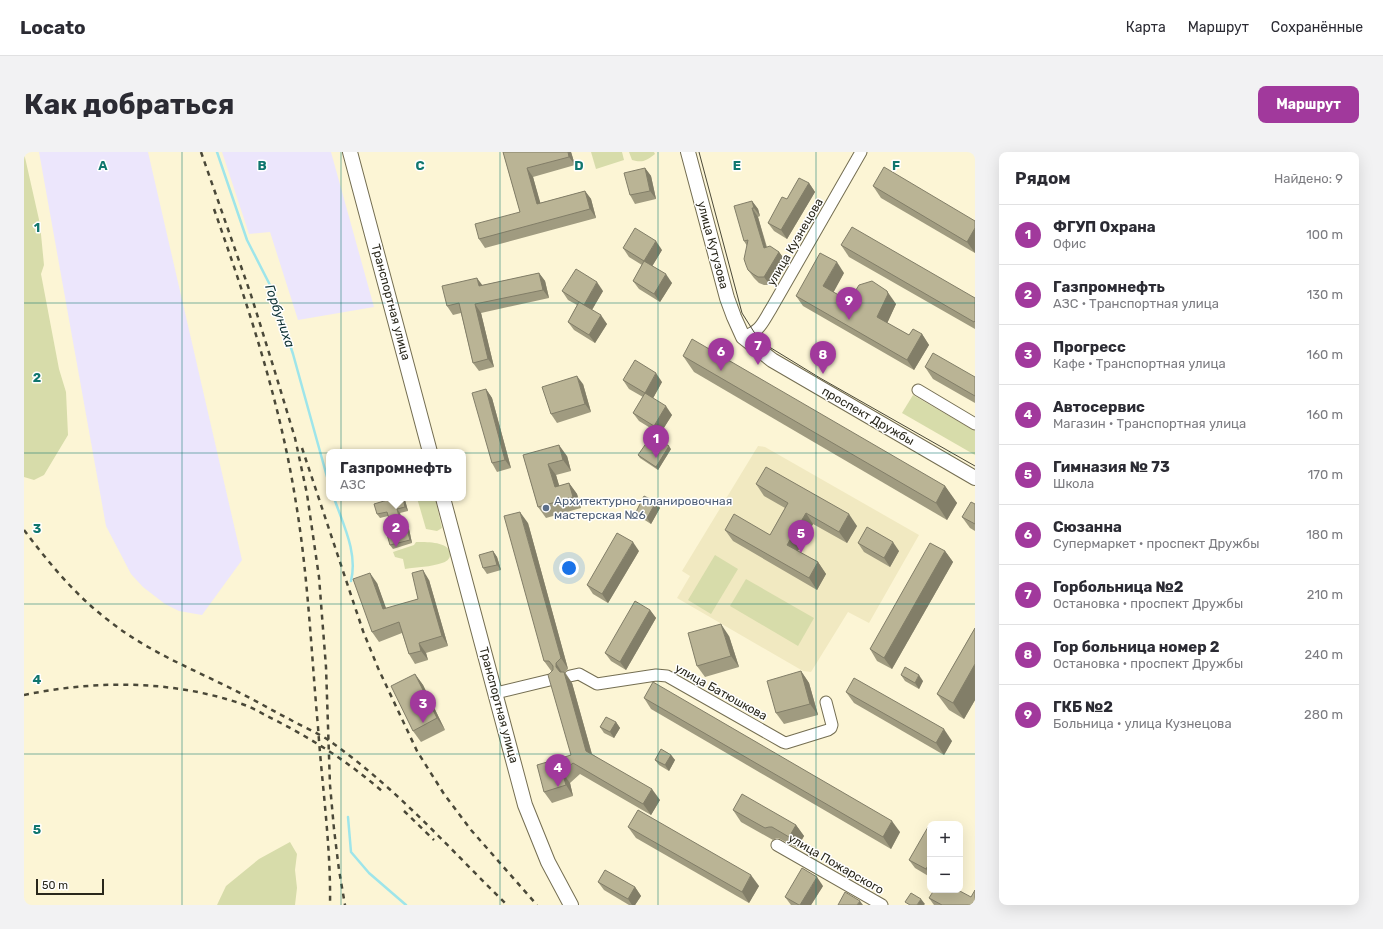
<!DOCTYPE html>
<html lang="ru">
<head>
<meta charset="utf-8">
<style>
  :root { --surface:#fff; --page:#f2f2f3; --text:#2b2b33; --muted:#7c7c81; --line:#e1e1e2; --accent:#a1399c }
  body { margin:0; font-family:Rubik,sans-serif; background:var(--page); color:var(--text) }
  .controls { position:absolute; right:12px; bottom:12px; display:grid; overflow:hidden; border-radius:8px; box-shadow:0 4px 16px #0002 }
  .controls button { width:36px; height:36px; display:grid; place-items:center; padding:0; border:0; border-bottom:1px solid var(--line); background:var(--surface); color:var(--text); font:20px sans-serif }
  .scale { position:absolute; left:12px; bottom:10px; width:68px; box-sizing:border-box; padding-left:4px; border:2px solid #29271b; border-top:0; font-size:11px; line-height:14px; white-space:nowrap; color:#29271b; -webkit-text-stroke:3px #fff; paint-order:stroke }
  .you { position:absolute; left:545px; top:416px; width:14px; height:14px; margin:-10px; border:3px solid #fff; border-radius:50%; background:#1a73e8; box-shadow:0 0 0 6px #1a73e833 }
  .badge { display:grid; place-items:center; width:26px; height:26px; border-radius:50%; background:var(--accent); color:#fff; font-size:13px; font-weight:700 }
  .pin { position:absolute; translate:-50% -33px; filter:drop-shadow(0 1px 2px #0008) }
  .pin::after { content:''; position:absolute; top:21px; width:14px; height:12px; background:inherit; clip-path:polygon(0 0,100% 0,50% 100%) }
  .popup { position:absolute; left:302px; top:297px; width:140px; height:52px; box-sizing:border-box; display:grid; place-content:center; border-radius:8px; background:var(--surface); filter:drop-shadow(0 1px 3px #0005); font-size:13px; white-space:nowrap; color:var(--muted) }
  .popup b { font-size:15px; color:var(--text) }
  .popup::after { content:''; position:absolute; left:50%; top:100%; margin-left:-8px; border:8px solid transparent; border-top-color:var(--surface) }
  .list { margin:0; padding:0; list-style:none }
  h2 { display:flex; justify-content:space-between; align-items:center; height:52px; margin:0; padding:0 16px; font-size:17px }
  h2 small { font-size:13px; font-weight:400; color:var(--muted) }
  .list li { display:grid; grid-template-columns:26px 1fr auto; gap:12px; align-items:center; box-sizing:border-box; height:60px; padding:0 16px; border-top:1px solid var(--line) }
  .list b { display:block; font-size:15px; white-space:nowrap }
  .list p { margin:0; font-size:13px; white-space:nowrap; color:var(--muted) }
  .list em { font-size:13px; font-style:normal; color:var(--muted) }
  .map { position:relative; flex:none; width:951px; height:753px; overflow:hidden; border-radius:8px }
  header { display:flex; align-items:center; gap:24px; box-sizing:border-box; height:56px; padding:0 20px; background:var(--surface); border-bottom:1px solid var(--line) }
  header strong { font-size:19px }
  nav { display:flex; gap:22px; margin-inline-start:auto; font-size:14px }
  .intro { display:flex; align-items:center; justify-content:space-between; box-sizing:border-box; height:96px; padding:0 24px }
  h1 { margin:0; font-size:28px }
  .button { padding:10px 18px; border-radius:8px; background:var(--accent); color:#fff; font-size:14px; font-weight:700 }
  main { display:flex; gap:24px; padding:0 24px }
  aside { flex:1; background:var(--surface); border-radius:8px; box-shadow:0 4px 16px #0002 }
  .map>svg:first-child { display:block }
</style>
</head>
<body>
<header>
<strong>Locato</strong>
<nav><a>Карта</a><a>Маршрут</a><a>Сохранённые</a></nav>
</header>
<div class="intro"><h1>Как добраться</h1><a class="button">Маршрут</a></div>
<main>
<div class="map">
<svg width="951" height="753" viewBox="0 0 951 753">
  <rect width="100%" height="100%" fill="#fcf5d5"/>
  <polygon fill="#f1e9c1" points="734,294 741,295 895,383 845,471 824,460 787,520 779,519 653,446 666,424 658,419"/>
  <g fill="#ece6fc">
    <polygon points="15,0 124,0 218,408 178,463 155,459 141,452 119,435 107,422 82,374"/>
    <polygon points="198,0 307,0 350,155 274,168 246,80 225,82"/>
  </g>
  <g fill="#d7dcaa">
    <polygon points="567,0 598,0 600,8 572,17"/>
    <path d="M605,0H630L631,2C622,9 618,11 608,8Z"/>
    <polygon points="0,1 16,72 20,113 17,122 35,217 42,240 44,283 20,323 10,328 0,325"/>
    <polygon points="889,243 951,279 951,303 878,261"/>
    <polygon points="393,346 411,346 418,376 413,379 402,377"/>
    <path d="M392,390C401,390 427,389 426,403C426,407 422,410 418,411C407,415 393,415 381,417L379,407L371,405L369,400L390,393Z"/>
    <polygon points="691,403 714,417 687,462 664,448"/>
    <polygon points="722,427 790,466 774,494 706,454"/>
    <polygon points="266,690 273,702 271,718 273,736 271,753 193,753 202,734 235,707"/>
  </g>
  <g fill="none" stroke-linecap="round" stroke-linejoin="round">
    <g stroke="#9ee5ea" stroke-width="2.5">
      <polyline points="193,0 223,88 247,135 269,202 305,332"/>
      <path d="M310,346C319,372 334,401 327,429"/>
      <polyline points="324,665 327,700 345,721 382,753"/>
    </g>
    <g stroke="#746e52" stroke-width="13">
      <g id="minor">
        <path d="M719,185C737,178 737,173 747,157L837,0"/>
        <polyline points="894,238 951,272"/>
        <polyline points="546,524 555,522 573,532 632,523 643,524 759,590 762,591 804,578 807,576 808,573 802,550"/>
        <polyline points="472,541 530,527"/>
        <polyline points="753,693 858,753"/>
      </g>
    </g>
    <g stroke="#746e52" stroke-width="16">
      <g id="major">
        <polyline points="326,0 406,300"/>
        <polyline points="664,0 703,146 710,165 719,185 748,208 951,326"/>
        <polyline points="419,346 501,653 524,710 547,753"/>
      </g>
    </g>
    <use href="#minor" stroke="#fff" stroke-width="11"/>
    <use href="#major" stroke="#fff" stroke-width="14"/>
    <polyline stroke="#4a4838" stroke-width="1" points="675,0 718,161 730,180 747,196 796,226 951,314"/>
    <g stroke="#4a4838" stroke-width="2.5" stroke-dasharray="5 5" stroke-linecap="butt">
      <polyline points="177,0 227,143 251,220 271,286 283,342 295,425 298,464 302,515 306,633 310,677 315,718 321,753"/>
      <path d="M190,57C223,151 255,246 271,345C284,421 287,498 294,575C298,634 307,694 306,753"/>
      <polyline points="278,296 339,479 354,516 393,599 420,642 447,678 513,753"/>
      <path d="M0,378C25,411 51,443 84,468C125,501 174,519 220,543C236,551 251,560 267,568C281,576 297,582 310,592C374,638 427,698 483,753"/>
      <path d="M0,543C72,528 148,528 218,552C230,556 240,563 251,568C290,588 326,611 359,640"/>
      <polyline points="380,659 410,688"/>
    </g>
  </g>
  <g fill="#a09b80">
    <polygon points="479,0 547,0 551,13 509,25 516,51 561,39 567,47 572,66 461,96 455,87 496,60"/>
    <polygon points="621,16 627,24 632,47 611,52 606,43"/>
    <polygon points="785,31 791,40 763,87 750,79 744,71 763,47"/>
    <polygon points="849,34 951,69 951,101 857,46"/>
    <polygon points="728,49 734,57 736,64 734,65 743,95 755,100 761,108 746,133 740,133 735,131 730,126 724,118 723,94 720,89"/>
    <polygon points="817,93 951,146 951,177 825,105"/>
    <polygon points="599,96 638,98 628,114 648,131 636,150 615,137 609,129 618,113 605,105"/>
    <polygon points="515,121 521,129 525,146 457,161 470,215 455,219 449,211 437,161 429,163 423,154 459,133"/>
    <polygon points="820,121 809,140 825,149 870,150 872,152 863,171 885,183 898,182 905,193 890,218 779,154 772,144"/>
    <polygon points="538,139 579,139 568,158 583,172 571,191 550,178 544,170 553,153 544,148"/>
    <polygon points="659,204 921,334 933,351 923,368 670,220"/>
    <polygon points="901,215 951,225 951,251 909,227"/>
    <polygon points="599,228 638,230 629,246 648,263 636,282 615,269 609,261 619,245 605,237"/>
    <polygon points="559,232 567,260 533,271 527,262"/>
    <polygon points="462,237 468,246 487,316 473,320 468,311"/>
    <polygon points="647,297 634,318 616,306 614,303"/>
    <polygon points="499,303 543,304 547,319 532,323 535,334 545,331 553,342 557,356 522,366 514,355"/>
    <polygon points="732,332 833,374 823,391 789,372 774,399 794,410 802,422 793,438 709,389 701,378 746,383 761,356 740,344"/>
    <polygon points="381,348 384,359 376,361 379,374 382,374 385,377 388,391 369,397 366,393 368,377 364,364 356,366 353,362"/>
    <polygon points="632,350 636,356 627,372 616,365 612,360"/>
    <polygon points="951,352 951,379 946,376 938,365"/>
    <polygon points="504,371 544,517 541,520 548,531 568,602 636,648 627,663 556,622 546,631 549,644 528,651 520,640 547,603 528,520 520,509"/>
    <polygon points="834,391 875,399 866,415 840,400"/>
    <polygon points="469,399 473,405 477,418 463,422 459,416"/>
    <polygon points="615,399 584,451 569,442 563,433"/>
    <polygon points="921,399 929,410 868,517 853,509 846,497"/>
    <polygon points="405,428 424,494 402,501 404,508 391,512 385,502 378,481 355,490 348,480 353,431 362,457 394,447"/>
    <polygon points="626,458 632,466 602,518 587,509 581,501"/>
    <polygon points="951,476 951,548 940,567 925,558 913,542"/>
    <polygon points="705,484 715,515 681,525 673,514"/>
    <polygon points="777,519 785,531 794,563 760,572 752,561"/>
    <polygon points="391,522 399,533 421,578 397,590 389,579"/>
    <polygon points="877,523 899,529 895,537 881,529"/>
    <polygon points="822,540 928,589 920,603 830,551"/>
    <polygon points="620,546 876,680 867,697 627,557"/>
    <polygon points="592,570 596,576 590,586 580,581 576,575"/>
    <polygon points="647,603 651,608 645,619 635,613 631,608"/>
    <polygon points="709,658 772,673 780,684 773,696 756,687 753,686 749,688 717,670"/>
    <polygon points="604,675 735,734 725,751 612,686"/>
    <polygon points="906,677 906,725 891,716 885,708"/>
    <polygon points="574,730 611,735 617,744 611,753 605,753 580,738"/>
    <polygon points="799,734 787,753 767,753 761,745"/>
    <polygon points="947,745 951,753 910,753 905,746"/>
  </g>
  <g fill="#827e68">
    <polygon points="544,0 547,0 551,13 545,5"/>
    <polygon points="503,16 509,25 519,60 513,52"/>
    <polygon points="621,16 627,24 632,47 626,39"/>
    <polygon points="785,31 791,40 763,87 757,78"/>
    <polygon points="561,39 567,47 572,66 566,57"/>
    <polygon points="728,49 734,57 736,64 730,56"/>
    <polygon points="728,56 734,65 745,105 740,96"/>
    <polygon points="951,76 951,101 943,90"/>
    <polygon points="632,89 638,98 626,118 620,109"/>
    <polygon points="755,100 761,108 746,133 740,125"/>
    <polygon points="813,110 820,121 807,145 799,134"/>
    <polygon points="515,121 521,129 525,146 519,138"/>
    <polygon points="642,122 648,131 636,150 630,142"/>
    <polygon points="453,126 459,134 455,134"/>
    <polygon points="573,130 579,139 566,161 560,153"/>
    <polygon points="863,139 872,152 861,176 853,165"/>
    <polygon points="451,152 457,161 470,215 464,207"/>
    <polygon points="577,163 583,172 571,191 565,183"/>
    <polygon points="898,182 905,193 890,218 883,208"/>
    <polygon points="632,221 638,230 627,250 621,241"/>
    <polygon points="553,224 559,232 567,260 561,252"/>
    <polygon points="462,237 468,246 487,316 481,308"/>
    <polygon points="642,254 648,263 636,282 630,274"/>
    <polygon points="535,293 543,304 547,319 539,308"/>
    <polygon points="645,294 647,297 634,318 632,315"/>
    <polygon points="524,312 532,323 539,346 531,335"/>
    <polygon points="545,331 553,342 557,356 549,345"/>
    <polygon points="921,334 933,351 923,368 912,351"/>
    <polygon points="379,346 380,346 381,348 384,359 381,355"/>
    <polygon points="632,350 636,356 627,372 623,366"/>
    <polygon points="373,357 376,361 381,379 378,375"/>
    <polygon points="496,360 504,371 544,517 537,506"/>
    <polygon points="782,361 789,372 771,404 763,393"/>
    <polygon points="825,362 833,374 823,391 815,380"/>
    <polygon points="382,374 385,377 388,391 386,388"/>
    <polygon points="609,390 615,399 584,451 578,442"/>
    <polygon points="869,390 875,399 866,415 860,406"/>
    <polygon points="469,399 473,405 477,418 473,413"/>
    <polygon points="921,399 929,410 868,517 860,506"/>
    <polygon points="794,410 802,422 793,438 785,426"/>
    <polygon points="399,418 405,428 424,494 418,484"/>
    <polygon points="346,421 353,431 366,467 359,457"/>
    <polygon points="626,458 632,466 602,518 596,510"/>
    <polygon points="697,472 705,484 715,515 707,504"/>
    <polygon points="395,491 402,501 404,508 397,499"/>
    <polygon points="532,511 539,522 539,526 532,515"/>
    <polygon points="951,512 951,548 940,567 929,551"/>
    <polygon points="777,519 785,531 794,563 786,552"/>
    <polygon points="540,520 548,531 570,610 562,599"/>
    <polygon points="391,522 399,533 421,578 413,566"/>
    <polygon points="895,523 899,529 895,537 891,531"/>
    <polygon points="592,570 596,576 590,586 586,580"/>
    <polygon points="920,577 928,589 920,603 912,591"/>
    <polygon points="647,603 651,608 645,619 641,613"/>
    <polygon points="538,620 546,631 549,644 542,633"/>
    <polygon points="628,637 636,648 627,663 619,652"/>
    <polygon points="868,669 876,680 867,697 859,685"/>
    <polygon points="772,673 780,684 773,696 765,685"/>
    <polygon points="906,710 906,723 902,717"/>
    <polygon points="727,723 735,734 725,751 718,740"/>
    <polygon points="793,725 799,734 787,753 776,753"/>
    <polygon points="611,735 617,744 611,753 608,753 604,747"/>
    <polygon points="897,747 901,752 900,753 893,753"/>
    <polygon points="836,749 839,753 833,753"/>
  </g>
  <g fill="#bab495" stroke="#827e68">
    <polygon points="479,0 544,0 545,5 503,16 513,52 561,39 566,57 455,87 451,72 496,60"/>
    <polygon points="860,15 951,69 951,76 943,90 849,34"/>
    <polygon points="621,16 626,39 606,43 600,21"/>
    <polygon points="775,26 785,31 757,78 744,71 758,45 763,47"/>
    <polygon points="728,49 730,56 728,56 740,96 746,94 755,100 740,125 734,125 729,122 724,118 722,113 720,107 724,88 720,89 710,54"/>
    <polygon points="828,75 951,146 951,169 950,170 817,93"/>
    <polygon points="611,76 632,89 620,109 599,96"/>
    <polygon points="796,101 813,110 799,134 825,149 835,133 848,129 863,139 864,142 853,165 885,183 889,177 898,182 883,208 772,144"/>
    <polygon points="620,109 642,122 630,142 609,129"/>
    <polygon points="552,117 573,130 560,153 538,139"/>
    <polygon points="515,121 519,138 451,152 464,207 449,211 435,151 423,154 418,134 453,126 455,134"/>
    <polygon points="555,150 577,163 565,183 544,170"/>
    <polygon points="668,187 921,334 912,351 659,204"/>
    <polygon points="909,201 951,225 951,244 901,215"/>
    <polygon points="611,208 632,221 621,241 599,228"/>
    <polygon points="553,224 561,252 527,262 518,235"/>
    <polygon points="462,237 481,308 468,311 448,241"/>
    <polygon points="621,241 642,254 630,274 609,261"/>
    <polygon points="628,283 645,294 632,315 614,303"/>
    <polygon points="535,293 539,308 524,312 531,335 545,331 549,345 514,355 499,303"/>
    <polygon points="742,315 825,362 815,380 782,361 763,393 794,410 785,426 701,378 710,362 746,383 764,351 732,332"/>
    <polygon points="620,344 632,350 623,366 612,360"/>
    <polygon points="370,346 379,346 381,355 373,357 378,375 382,374 386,388 366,393 362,379 368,377 363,360 353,362 350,352"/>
    <polygon points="947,350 951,352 951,372 938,365"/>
    <polygon points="496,360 537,506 532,511 532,515 536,520 540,520 562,599 628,637 619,652 549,611 538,620 542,633 520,640 513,613 547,603 524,523 529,518 529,514 525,509 520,509 480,364"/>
    <polygon points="843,375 869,390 860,406 834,391"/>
    <polygon points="593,381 609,390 578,442 563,433"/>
    <polygon points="906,391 921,399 860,506 846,497"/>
    <polygon points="469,399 473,413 459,416 455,403"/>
    <polygon points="399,418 418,484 395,491 397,499 385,502 375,470 348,480 329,427 346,421 359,457 394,447 388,421"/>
    <polygon points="611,449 626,458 596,510 581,501"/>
    <polygon points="697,472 707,504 673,514 664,481"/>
    <polygon points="951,476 951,512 929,551 913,542"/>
    <polygon points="881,515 895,523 891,531 877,523"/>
    <polygon points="777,519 786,552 752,561 743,529"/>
    <polygon points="391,522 413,566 389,579 367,534"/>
    <polygon points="830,526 920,577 912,591 822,540"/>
    <polygon points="629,530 868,669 859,685 620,546"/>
    <polygon points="582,565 592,570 586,580 576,575"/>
    <polygon points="637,597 647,603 641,613 631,608"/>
    <polygon points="718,642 772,673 765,685 748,675 745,675 741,676 709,658"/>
    <polygon points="614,658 727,723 718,740 604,675"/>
    <polygon points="904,675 906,677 906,710 902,717 885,708"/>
    <polygon points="778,716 793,725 776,753 775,753 761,745"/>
    <polygon points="581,718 611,735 604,747 574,730"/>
    <polygon points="910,738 934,738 947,745 951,738 951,753 918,753 905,746"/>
    <polygon points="821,740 836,749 833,753 814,753"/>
    <polygon points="887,741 897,747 893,753 886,753 881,750"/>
  </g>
  <path fill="none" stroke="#0f766e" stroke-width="1" stroke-opacity="0.55" d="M158,0V753M317,0V753M476,0V753M634,0V753M792,0V753M0,151H951M0,301H951M0,452H951M0,602H951"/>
  <circle fill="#5c6f8a" stroke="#fff" stroke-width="1.5" cx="522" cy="356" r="4"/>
  <g text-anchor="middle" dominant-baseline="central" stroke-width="3" stroke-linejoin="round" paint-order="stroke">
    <g font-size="12" fill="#29271b" stroke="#fff">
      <text transform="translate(771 90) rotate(-60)">улица Кузнецова</text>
      <text transform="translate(689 93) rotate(75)">улица Кутузова</text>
      <text transform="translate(367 150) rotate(75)">Транспортная улица</text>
      <text transform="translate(844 264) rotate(30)">проспект Дружбы</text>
      <text transform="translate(697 540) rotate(29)">улица Батюшкова</text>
      <text transform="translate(475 553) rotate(75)">Транспортная улица</text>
      <text transform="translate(812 712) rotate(30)">улица Пожарского</text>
    </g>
    <g font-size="12" fill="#4e5e75" stroke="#fff" text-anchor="start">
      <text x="530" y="349">Архитектурно-планировочная<tspan x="530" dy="14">мастерская №6</tspan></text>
    </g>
    <g font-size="13" font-style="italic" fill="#0d3133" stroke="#fff">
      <text transform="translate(256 164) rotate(71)">Горбуниха</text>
    </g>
  </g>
  <g font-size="13" text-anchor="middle" font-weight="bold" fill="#0f766e" stroke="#fff" stroke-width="3" stroke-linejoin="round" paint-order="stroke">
    <text x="79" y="18">A</text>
    <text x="238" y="18">B</text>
    <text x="396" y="18">C</text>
    <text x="555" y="18">D</text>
    <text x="713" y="18">E</text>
    <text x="872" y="18">F</text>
    <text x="13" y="80">1</text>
    <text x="13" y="230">2</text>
    <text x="13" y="381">3</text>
    <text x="13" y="532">4</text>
    <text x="13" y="682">5</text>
  </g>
</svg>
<div class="controls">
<button>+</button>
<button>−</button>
</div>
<div class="scale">50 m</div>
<div class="you"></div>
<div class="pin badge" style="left:632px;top:306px">1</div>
<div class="pin badge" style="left:372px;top:395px">2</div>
<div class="popup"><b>Газпромнефть</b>АЗС</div>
<div class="pin badge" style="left:399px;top:571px">3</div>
<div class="pin badge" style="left:534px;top:635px">4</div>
<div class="pin badge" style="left:777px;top:401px">5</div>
<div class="pin badge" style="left:697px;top:219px">6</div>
<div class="pin badge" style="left:734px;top:213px">7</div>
<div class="pin badge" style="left:799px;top:222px">8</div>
<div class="pin badge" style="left:825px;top:168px">9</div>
</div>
<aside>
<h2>Рядом<small>Найдено: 9</small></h2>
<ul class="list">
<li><span class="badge">1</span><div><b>ФГУП Охрана</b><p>Офис</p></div><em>100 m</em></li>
<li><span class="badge">2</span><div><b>Газпромнефть</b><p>АЗС · Транспортная улица</p></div><em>130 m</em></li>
<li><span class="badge">3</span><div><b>Прогресс</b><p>Кафе · Транспортная улица</p></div><em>160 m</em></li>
<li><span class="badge">4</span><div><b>Автосервис</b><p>Магазин · Транспортная улица</p></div><em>160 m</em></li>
<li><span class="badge">5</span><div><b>Гимназия № 73</b><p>Школа</p></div><em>170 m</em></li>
<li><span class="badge">6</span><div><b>Сюзанна</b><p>Супермаркет · проспект Дружбы</p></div><em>180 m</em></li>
<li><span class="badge">7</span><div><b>Горбольница №2</b><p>Остановка · проспект Дружбы</p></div><em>210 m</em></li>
<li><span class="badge">8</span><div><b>Гор больница номер 2</b><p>Остановка · проспект Дружбы</p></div><em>240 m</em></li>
<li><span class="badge">9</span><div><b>ГКБ №2</b><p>Больница · улица Кузнецова</p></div><em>280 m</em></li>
</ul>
</aside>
</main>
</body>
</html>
